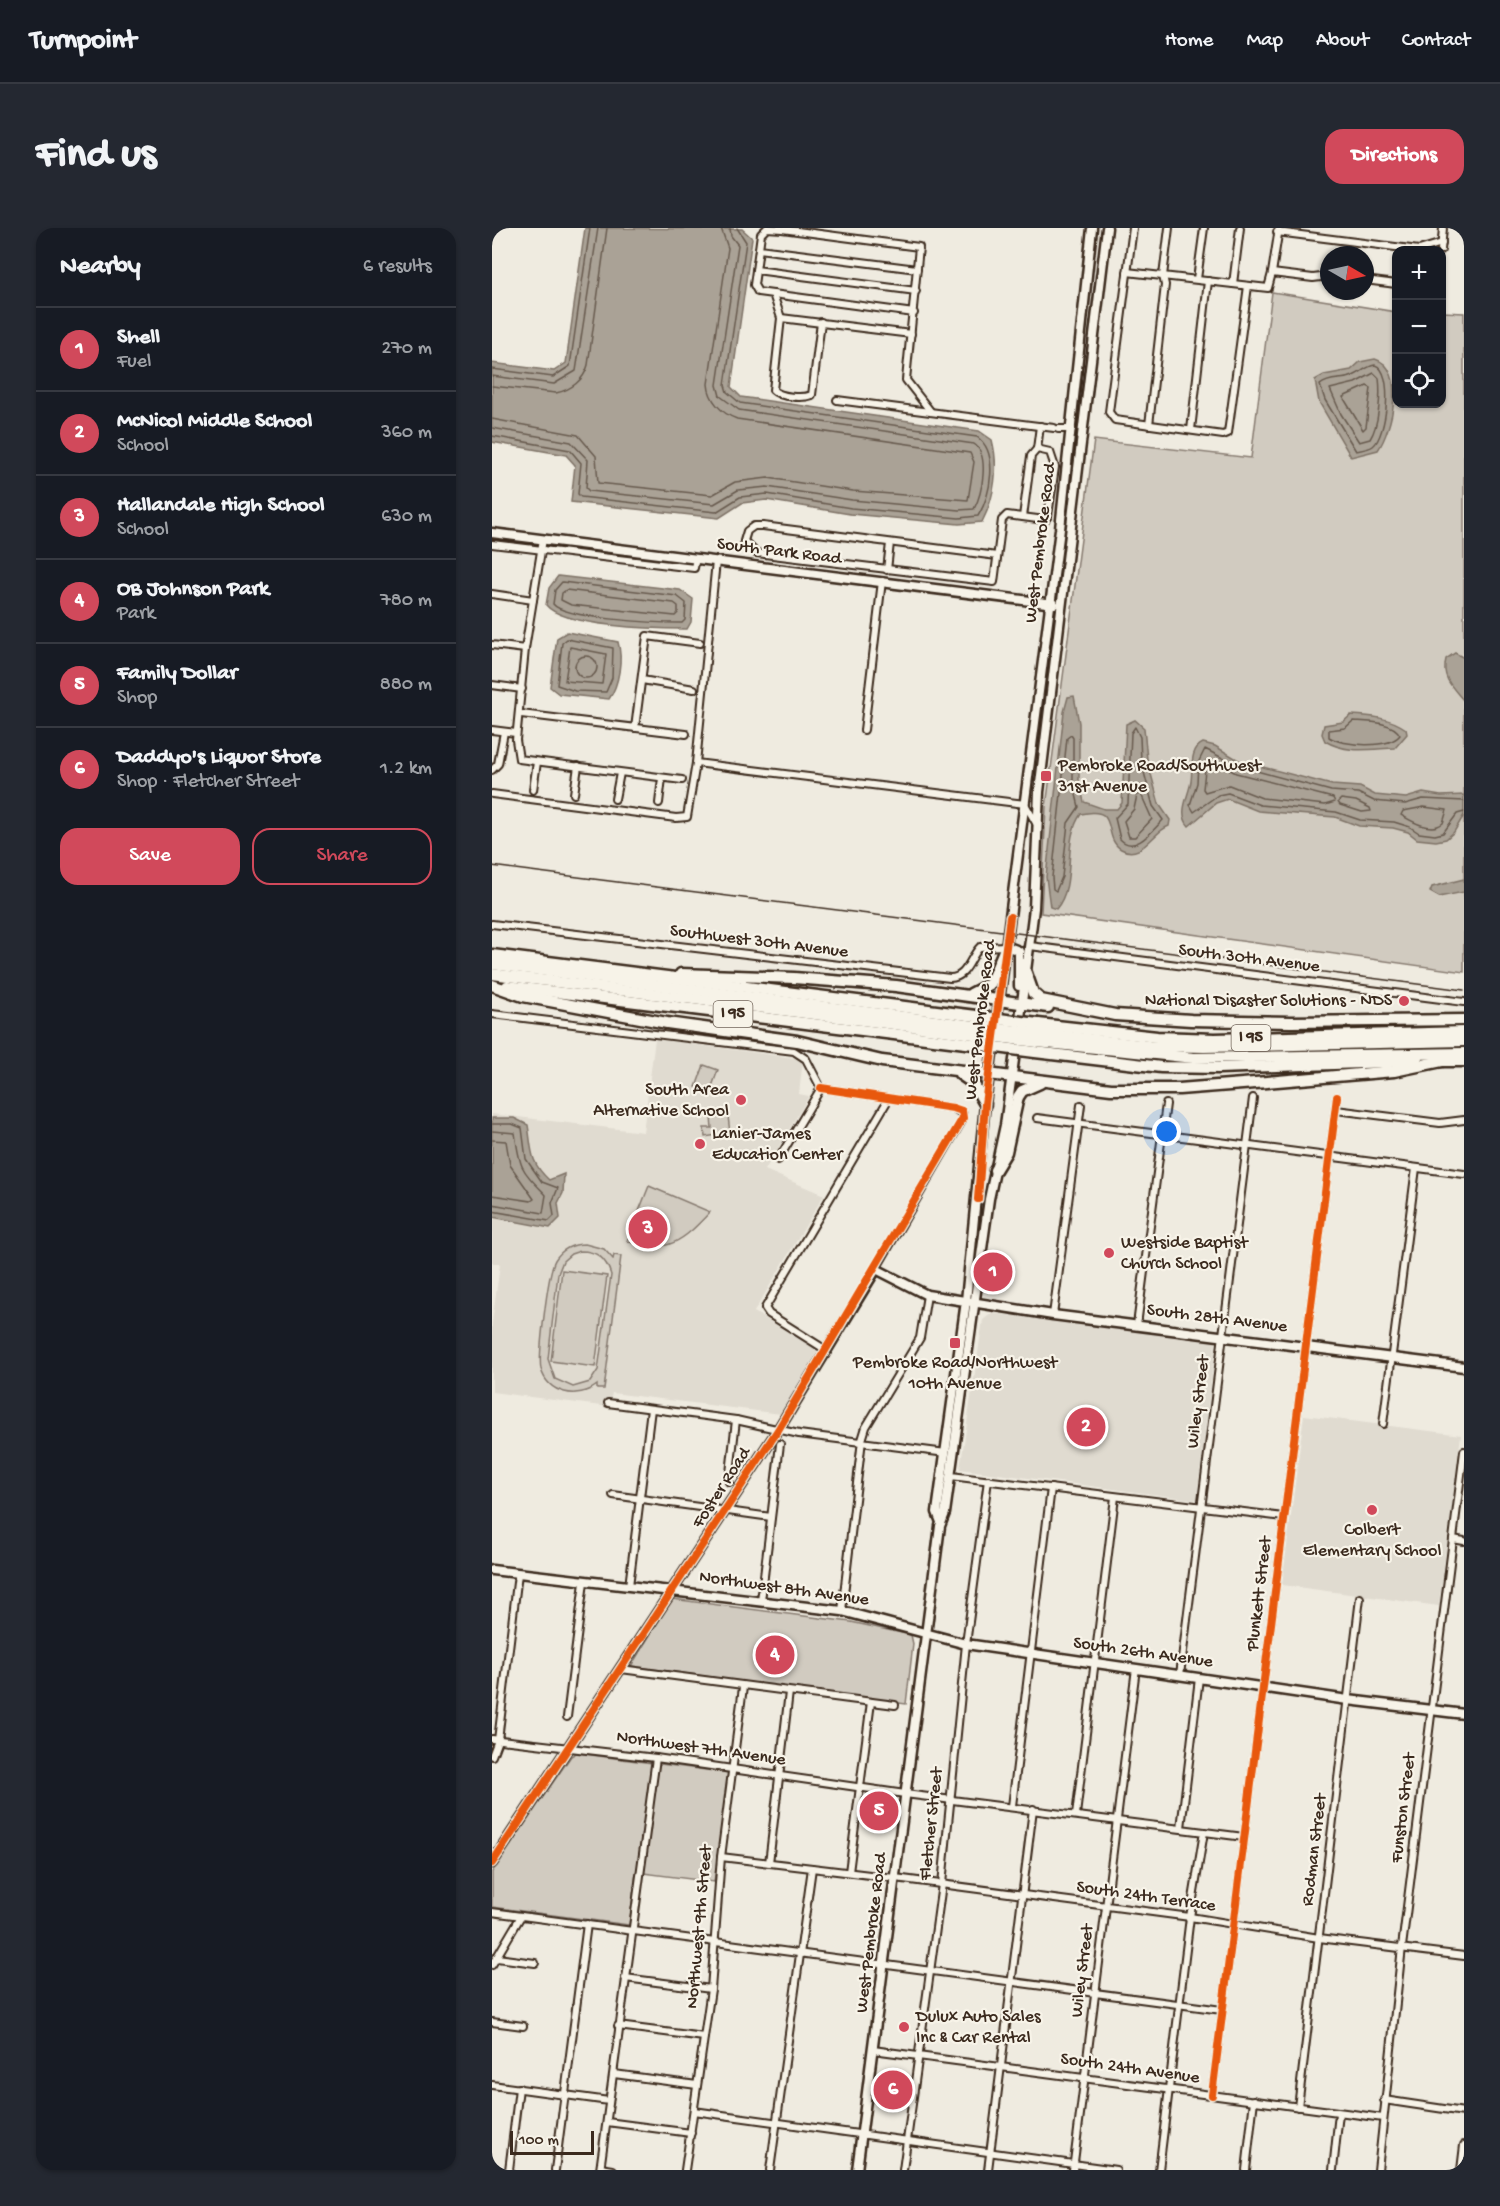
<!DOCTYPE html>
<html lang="en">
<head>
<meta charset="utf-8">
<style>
  :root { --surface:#171b24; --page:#242831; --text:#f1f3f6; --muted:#9ea1a6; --line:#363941; --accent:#d1495b }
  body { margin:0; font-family:"Gochi Hand",sans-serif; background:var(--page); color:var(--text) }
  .controls { position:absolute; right:18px; top:18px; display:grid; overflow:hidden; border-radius:12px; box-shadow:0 2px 4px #0004 }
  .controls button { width:54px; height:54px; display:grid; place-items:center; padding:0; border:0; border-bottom:2px solid var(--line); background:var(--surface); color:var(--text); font:30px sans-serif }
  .compass { position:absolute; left:828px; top:18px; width:54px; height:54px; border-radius:50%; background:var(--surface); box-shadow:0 2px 4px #0004; rotate:99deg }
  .scale { position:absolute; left:18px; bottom:15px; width:84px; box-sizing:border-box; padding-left:6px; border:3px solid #3b2a1e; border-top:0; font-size:16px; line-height:21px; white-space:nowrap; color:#3b2a1e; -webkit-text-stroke:4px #f7f3e8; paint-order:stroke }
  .you { position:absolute; left:675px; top:904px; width:21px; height:21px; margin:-15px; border:4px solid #fff; border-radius:50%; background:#1a73e8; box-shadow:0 0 0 9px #1a73e833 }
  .badge { display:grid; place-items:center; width:39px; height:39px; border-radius:50%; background:var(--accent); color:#fff; font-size:20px; font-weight:700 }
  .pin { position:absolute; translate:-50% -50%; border:3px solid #fff; box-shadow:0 2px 6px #0006 }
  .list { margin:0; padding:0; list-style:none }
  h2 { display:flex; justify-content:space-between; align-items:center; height:78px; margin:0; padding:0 24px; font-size:26px }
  h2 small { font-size:20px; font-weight:400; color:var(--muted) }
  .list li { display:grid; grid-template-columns:39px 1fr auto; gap:18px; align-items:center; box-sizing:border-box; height:84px; padding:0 24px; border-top:2px solid var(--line) }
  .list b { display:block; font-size:22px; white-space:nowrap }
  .list p { margin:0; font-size:20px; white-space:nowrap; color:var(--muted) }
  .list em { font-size:20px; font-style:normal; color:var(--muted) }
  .actions { display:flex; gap:12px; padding:18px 24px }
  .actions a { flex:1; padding:14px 0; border:2px solid var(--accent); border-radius:18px; text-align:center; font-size:21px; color:var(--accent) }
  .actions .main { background:var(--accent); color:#fff }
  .icon { flex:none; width:33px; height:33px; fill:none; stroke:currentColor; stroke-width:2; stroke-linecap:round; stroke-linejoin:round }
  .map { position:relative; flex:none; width:972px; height:1942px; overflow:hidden; border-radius:18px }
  header { display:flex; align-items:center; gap:36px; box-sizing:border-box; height:84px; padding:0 30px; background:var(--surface); border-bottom:2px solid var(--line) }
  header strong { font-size:28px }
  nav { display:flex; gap:33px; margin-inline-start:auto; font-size:21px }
  .intro { display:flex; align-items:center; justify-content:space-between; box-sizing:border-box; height:144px; padding:0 36px }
  h1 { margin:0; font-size:42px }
  .button { padding:15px 27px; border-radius:18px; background:var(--accent); color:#fff; font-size:21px; font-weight:700 }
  main { display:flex; gap:36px; padding:0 36px }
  aside { flex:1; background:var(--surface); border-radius:18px; box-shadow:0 2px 4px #0004 }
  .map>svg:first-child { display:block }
</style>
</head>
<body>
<header>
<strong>Turnpoint</strong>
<nav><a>Home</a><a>Map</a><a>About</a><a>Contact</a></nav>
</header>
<div class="intro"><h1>Find us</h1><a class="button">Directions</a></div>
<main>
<aside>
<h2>Nearby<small>6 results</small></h2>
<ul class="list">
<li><span class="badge">1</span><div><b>Shell</b><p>Fuel</p></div><em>270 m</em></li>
<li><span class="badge">2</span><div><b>McNicol Middle School</b><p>School</p></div><em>360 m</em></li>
<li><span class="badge">3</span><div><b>Hallandale High School</b><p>School</p></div><em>630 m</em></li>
<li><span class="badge">4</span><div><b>OB Johnson Park</b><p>Park</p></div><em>780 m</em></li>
<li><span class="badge">5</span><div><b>Family Dollar</b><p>Shop</p></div><em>880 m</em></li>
<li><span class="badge">6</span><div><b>Daddyo's Liquor Store</b><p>Shop · Fletcher Street</p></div><em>1.2 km</em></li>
</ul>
<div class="actions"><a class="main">Save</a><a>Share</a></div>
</aside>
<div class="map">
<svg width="972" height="1942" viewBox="0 0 972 1942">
  <rect width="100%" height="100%" fill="#efebe0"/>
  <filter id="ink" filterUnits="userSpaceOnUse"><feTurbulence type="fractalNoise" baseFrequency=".0167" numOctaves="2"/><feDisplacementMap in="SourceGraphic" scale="12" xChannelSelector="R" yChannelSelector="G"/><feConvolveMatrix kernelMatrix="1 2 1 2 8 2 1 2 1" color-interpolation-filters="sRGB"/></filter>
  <g filter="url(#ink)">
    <g fill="#e0dbd0">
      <polygon points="163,811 311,831 307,866 317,868 273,942 332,967 262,1084 326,1122 289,1186 120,1165 117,1179 0,1164 0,1096 8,1036 0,1035 0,886 151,904"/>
      <polygon points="500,1085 724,1113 705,1272 468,1241 491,1092"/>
      <polygon points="812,1187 969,1207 947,1378 790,1357"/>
    </g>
    <g fill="#d1cbc0" stroke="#867a6f" stroke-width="1.5" fill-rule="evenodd">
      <polygon points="780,64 904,84 904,176 950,176 950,84 972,85 972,744 549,685 554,579 602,212 759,230"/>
      <polygon points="212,837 226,842 218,864 204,859"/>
      <polygon points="236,888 238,905 213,909 212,900 220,900 219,889"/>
      <path d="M157,958L218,984C192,1012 174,1028 135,1013Z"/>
      <path d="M93,1016L112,1021L121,1031L122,1027L129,1028L112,1161H105V1157C86,1172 56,1166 49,1141C46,1128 56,1044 63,1032C70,1021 80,1016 93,1016ZM88,1023C105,1023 114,1030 119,1047L106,1142L98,1154L81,1159L63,1151L56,1131L66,1046L71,1033L79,1026Z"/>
      <polygon points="70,1042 115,1048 103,1139 59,1133"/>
      <polygon points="180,1371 359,1394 419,1407 421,1416 414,1476 139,1438"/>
      <polygon points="84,1525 237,1545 222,1654 144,1644 137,1697 0,1679 0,1644 79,1528"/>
    </g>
    <g fill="#aaa296" stroke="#7e7266" stroke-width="1.5">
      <path d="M93,0L250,1L260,10L239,159L249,169L487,203L500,212C507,239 503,269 490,294L467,296L358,286L274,272L250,275L227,290L79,274L83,237L74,227L0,214V135L62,143L74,135Z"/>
      <path d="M883,131C915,140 900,202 886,222L859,229L827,174L823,152L832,147L859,142L868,134Z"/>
      <path d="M66,348L188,362L201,371L199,394L195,401C165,401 71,399 54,377L57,360Z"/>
      <path d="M75,404L126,414C131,431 127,457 117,471L67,466L58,459L65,410Z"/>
      <path d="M963,425L972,430V473C961,460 949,450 954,431Z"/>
      <path d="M582,468L587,495V553L592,574L612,581H625L630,575L634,496L643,492L652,500L655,531L667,576L678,592L677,598C661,603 650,633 629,621C609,609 629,577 589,586C569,614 586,655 564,681L558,679L554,649L572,484L576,469Z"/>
      <path d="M859,487C878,488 897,489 914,501L915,506L903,520C878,521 855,526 833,513L830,506L832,497L851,494Z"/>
      <path d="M711,515L723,518L748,533L840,557L868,559L883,567L914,570L931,565L949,568L972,567V587L962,604L954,611L944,613L925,611L916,604L901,600L867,598L843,589L766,583L736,571L724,575L697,598C685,585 697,568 699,553C701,541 697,521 711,515Z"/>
      <polygon points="972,651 972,664 947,669 938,664 940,659"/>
      <path d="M0,890H22L36,897C40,921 37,934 57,952L72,946L71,965L66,975L68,990L58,1000L0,989Z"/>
    </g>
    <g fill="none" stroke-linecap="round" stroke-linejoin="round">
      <g stroke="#675a4e" stroke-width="1.5">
        <path d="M883,137C903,143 894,209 881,218C877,221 869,222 864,223L833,172L828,157C838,149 850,153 861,148C870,144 873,139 883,137Z"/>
        <polyline points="0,141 61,149 78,138 98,0"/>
        <path d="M882,145L887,150C889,166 887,197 878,211L867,214L849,186L838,161L863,155Z"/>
        <polyline points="0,148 62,156 84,143 106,0"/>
        <path d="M0,158L64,165C79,162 92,152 96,137L115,0"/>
        <polygon points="875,158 879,160 874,199 871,202 851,169"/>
        <path d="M0,191L86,207L104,228L106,255L220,267L243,254L276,250L361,263L476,272L482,234L478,225L245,191C230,186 217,172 216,156L236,20L229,0"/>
        <path d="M0,200L79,214L96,232L94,260L97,263L222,276L246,262L275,259L360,272L467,282L482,281C490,266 498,227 482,216L247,182L228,168L225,157L246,17L239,8L238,0"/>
        <path d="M0,208L78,222L89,235L86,266L89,269L224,284L248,269L275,266L359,280L467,290L486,288C499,267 507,224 485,209L248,175L235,164L233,157L254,14L245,0"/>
        <path d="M70,354L185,368L194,375L193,392L190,395C167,395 72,391 61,376L63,362Z"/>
        <polygon points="74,362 182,375 186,378 186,385 183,388 79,377 69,372 70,365"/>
        <polygon points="75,411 121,420 120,450 114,464 83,463 65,457 70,415"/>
        <polygon points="78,419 114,426 110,456 73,453"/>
        <circle cx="94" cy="439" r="11"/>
        <path d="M861,493C875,494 901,493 908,507C897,521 851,518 837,509V502L853,500Z"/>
        <path d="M643,499L648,509L649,533L661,578L671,592C661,602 643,627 628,611L623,590L636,576L639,505Z"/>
        <polygon points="579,507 581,510 581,554 587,579 576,595 570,649 564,663 561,661 560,649 575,510"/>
        <polygon points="718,531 744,545 841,570 843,574 833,577 770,570 737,557 713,564 711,561 714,533"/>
        <polygon points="649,566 660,591 643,609 637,609 632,593 642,581 645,567"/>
        <polygon points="849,571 864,573 878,580 879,583 870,584 848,577 846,574"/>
        <polyline points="972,573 931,571 913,576 882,573 866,565 839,563 746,538 713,521 706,535 705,555 698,577 702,584 726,567 736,565 768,577 844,584 868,592 902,594 918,599 927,605 943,607 951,605 965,586 972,584"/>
        <path d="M932,579L955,582L951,595C939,605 921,594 909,587L911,583Z"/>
        <polyline points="0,896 20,896 30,900 34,931 50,954 66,960 60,975 62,988 57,993 0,983"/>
        <path d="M0,903L23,905C28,942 29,941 54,967L51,985L0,976"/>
        <polyline points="0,912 14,913 18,937 42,971 39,973 0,967"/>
      </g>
      <g stroke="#3b2a1e" stroke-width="10">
        <g id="street">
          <polyline points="641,0 617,184 623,192 731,207 736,205 756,58"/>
          <polyline points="0,3 0,0"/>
          <polyline points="785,4 927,22 950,15"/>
          <polyline points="267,21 425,41"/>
          <polyline points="949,22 951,0"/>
          <polyline points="264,42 424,63"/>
          <polyline points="635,44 776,60 780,45 821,50 837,48"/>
          <polyline points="780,45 787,0"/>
          <polyline points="705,51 712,0"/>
          <polyline points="873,52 904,56"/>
          <polyline points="741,56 748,0"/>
          <path d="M281,66L289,90L281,162C288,169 310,171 320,167L329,94"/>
          <polyline points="422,85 266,64 262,57 269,6 275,0 290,1 427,19 414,152 439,184"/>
          <polyline points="289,90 419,106"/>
          <polyline points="345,172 562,200"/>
          <polyline points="657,197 673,57 671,48 677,0"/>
          <polyline points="566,201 580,201"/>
          <polyline points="699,202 716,53"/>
          <polyline points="545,221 548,198"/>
          <polyline points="531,289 539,228 545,221"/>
          <polyline points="51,311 33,421 24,512 27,531 190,552"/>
          <polyline points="0,316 202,340 204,330"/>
          <polyline points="505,328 271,298 262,298 255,303 252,313 264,325 502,354 510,292 515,287 553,292 556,288 563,239 558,224 545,221"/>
          <polyline points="395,342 398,315"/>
          <polyline points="0,366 41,372"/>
          <polyline points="0,417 33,421"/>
          <polyline points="150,452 202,461"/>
          <polyline points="0,457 30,461"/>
          <polyline points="29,486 194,506"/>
          <polyline points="143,500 155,408 208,415"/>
          <polyline points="0,502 24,505"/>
          <polyline points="372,502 390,353"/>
          <polyline points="204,535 533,576 544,595"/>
          <polyline points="0,542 6,536 12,504"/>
          <polyline points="41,562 45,534"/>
          <polyline points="0,566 184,590 195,589 204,535 224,333"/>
          <polyline points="82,566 86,538"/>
          <polyline points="123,571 128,545"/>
          <polyline points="167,575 170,550"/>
          <path d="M0,696L458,750C475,750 478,729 488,719L514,718"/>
          <polyline points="538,718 972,774"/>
          <polyline points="0,786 302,823 314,831 329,860"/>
          <polyline points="329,860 461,880 471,886 470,893 384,1041"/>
          <polyline points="844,882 948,895 972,892"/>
          <polyline points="545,890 972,946"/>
          <polyline points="286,932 329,860"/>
          <polyline points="561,1087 589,877"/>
          <polyline points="645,1097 674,876"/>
          <polyline points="334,1122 277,1086 273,1080 396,872"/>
          <polyline points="116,1175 244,1192 307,1206 454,1225"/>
          <polyline points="891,1196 924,940"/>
          <polyline points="459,1248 792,1289"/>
          <polyline points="237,1254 244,1192"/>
          <polyline points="121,1267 279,1289"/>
          <polyline points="961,1311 972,1313"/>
          <polyline points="137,1358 159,1181"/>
          <polyline points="269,1373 288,1216"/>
          <polyline points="350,1383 370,1212 374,1199 428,1110 435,1067"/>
          <polyline points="129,1441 403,1477"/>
          <polyline points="688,1447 761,870"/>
          <polyline points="75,1489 92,1354"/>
          <polyline points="0,1511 164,1530 413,1566 752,1609"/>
          <polyline points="0,1528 6,1512 26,1346"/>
          <polyline points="520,1578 559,1260"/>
          <polyline points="584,1587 623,1269"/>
          <polyline points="689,1600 707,1450"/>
          <polyline points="229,1629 411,1651 698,1689 827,1710 972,1728"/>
          <polyline points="277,1635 297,1464"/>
          <polyline points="357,1644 379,1474"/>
          <polyline points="0,1684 730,1782"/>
          <polyline points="5,1730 43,1735"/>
          <polyline points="0,1737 29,1688"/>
          <polyline points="133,1750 219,1761"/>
          <polyline points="0,1794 31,1798"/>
          <polyline points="126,1798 212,1809"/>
          <polyline points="381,1822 891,1890"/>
          <polyline points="122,1846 205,1857"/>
          <polyline points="0,1857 117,1873"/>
          <polyline points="720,1867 845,869"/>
          <polyline points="892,1872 972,1884"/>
          <polyline points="806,1879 868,1370"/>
          <polyline points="202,1883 624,1942"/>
          <polyline points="115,1894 199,1905"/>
          <polyline points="109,1940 121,1942"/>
          <polyline points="17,1942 27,1860"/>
          <polyline points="63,1942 95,1696"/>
          <polyline points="108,1942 164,1530"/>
          <polyline points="193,1942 219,1761 229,1629 251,1459"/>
          <polyline points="278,1942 320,1640"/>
          <polyline points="411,1942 450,1656 474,1416 496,1252"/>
          <polyline points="496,1942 541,1581"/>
          <polyline points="581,1942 644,1440"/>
          <polyline points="667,1942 698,1689 712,1604"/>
          <polyline points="754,1942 762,1872"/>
          <polyline points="841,1942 847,1885"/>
          <polyline points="886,1942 910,1719 972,1223"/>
          <polyline points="969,1942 972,1917"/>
        </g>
      </g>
      <g stroke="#3b2a1e" stroke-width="13">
        <g id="secondary">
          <polyline points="0,305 562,376"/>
          <polyline points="514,718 527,723 527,758"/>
          <polyline points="504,797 568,301 600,0"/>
          <polyline points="527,798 542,680 547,564 615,0"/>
          <polyline points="449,1294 445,1284 474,1073 493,876 502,812"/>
          <polyline points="0,1342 350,1383 474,1416 856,1472 972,1486"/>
          <polyline points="0,1635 286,1202 384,1041 435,1067 561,1087 972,1139"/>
          <polyline points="365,1942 448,1298 453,1285 497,971 513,897 524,817"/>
        </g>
      </g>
      <g stroke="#3b2a1e" stroke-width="15">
        <g id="highway">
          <polyline points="0,727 484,788"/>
          <polyline points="0,736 483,798"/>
          <polyline points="534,745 541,765 549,772 623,787 699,792 799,794 972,792"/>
          <polyline points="0,746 482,806"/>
          <polyline points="189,746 302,750 404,758 556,779"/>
          <polyline points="0,757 31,768 175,795 305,813 390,833 619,861 687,861 763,855 902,843 950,833"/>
          <polyline points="15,758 482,816"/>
          <polyline points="479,766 498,756 514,718"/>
          <polyline points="546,796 665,809 723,811 972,804"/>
          <polyline points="544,805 657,818 712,819 972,813"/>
          <polyline points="545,814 702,830 972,825"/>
          <polyline points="543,824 669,839 726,840 926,833"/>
          <polyline points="945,833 972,833"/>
          <polyline points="468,846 481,855 493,876"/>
          <polyline points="503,942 514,924 526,869 530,863 548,855"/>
        </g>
      </g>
      <use href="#street" stroke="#f7f3e8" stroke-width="6"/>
      <use href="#secondary" stroke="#f7f3e8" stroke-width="8"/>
      <use href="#highway" stroke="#f7f3e8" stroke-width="10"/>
      <polyline stroke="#3b2a1e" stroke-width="1.5" points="0,638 972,762"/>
      <g stroke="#3b2a1e" stroke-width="15" stroke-linecap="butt">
        <g id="highway-bridge">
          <polyline points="484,788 546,796"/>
          <polyline points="483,798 544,805"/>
          <polyline points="482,806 545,814"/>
          <polyline points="482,816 543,824"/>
        </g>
      </g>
      <use href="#highway-bridge" stroke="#f7f3e8" stroke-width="10"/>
      <g stroke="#f7f3e8" stroke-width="11">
        <g id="cycleway">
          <polyline points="486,971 493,876 518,689"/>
          <polyline points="0,1635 286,1202 471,890 470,883 461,880 329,860"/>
          <polyline points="720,1867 845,869"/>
        </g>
      </g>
      <use href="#cycleway" stroke="#e8590c" stroke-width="8"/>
    </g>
  </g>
  <g fill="#d1495b" stroke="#f7f3e8" stroke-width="2">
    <rect x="548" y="542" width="12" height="12" rx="3"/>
    <circle cx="912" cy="773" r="6"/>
    <circle cx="249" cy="872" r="6"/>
    <circle cx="208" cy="916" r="6"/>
    <circle cx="617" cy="1025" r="6"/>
    <rect x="457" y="1109" width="12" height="12" rx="3"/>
    <circle cx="880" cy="1282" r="6"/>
    <circle cx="412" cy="1799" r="6"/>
  </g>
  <g text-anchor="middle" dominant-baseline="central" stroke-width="4.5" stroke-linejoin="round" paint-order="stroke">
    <g fill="#f7f3e8" stroke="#73665b" stroke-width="1.5">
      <rect x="221.5" y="773" width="39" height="26" rx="4.5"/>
      <rect x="739.5" y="797" width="39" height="26" rx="4.5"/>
    </g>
    <g font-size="16" font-weight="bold" fill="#3b2a1e">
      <text x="241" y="786">I 95</text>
      <text x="759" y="810">I 95</text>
    </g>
    <g font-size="18" fill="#3b2a1e" stroke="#f7f3e8">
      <text transform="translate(549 315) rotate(-83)">West Pembroke Road</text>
      <text transform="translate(287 324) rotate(7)">South Park Road</text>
      <text transform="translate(267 714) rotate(7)">Southwest 30th Avenue</text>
      <text transform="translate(757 731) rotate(7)">South 30th Avenue</text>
      <text transform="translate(489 792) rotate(-83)">West Pembroke Road</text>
      <text transform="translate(725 1091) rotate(7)">South 28th Avenue</text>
      <text transform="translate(707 1174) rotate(-83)">Wiley Street</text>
      <text transform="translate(230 1260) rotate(-57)">Foster Road</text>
      <text transform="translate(292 1361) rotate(8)">Northwest 8th Avenue</text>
      <text transform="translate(768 1366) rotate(-83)">Plunkett Street</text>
      <text transform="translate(651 1425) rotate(8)">South 26th Avenue</text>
      <text transform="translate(209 1521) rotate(8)">Northwest 7th Avenue</text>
      <text transform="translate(912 1580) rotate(-83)">Funston Street</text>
      <text transform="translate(440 1596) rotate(-84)">Fletcher Street</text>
      <text transform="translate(823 1622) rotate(-83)">Rodman Street</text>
      <text transform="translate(654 1669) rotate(8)">South 24th Terrace</text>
      <text transform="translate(208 1699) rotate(-85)">Northwest 9th Street</text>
      <text transform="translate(380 1705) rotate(-83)">West Pembroke Road</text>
      <text transform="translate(591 1743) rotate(-83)">Wiley Street</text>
      <text transform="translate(638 1841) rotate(8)">South 24th Avenue</text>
    </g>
    <g font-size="18" fill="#3b2a1e" stroke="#f7f3e8" text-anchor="start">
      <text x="566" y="538">Pembroke Road/Southwest<tspan x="566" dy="21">31st Avenue</tspan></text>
      <text x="900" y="773" text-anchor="end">National Disaster Solutions - NDS</text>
      <text x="237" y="862" text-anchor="end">South Area<tspan x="237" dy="21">Alternative School</tspan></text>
      <text x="220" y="906">Lanier-James<tspan x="220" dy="21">Education Center</tspan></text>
      <text x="629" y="1015">Westside Baptist<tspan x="629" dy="21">Church School</tspan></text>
      <text x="463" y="1135" text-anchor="middle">Pembroke Road/Northwest<tspan x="463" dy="21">10th Avenue</tspan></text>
      <text x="880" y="1302" text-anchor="middle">Colbert<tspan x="880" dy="21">Elementary School</tspan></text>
      <text x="424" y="1789">Dulux Auto Sales<tspan x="424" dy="21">Inc &amp; Car Rental</tspan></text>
    </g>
  </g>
</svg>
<div class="controls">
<button>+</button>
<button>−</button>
<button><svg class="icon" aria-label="locate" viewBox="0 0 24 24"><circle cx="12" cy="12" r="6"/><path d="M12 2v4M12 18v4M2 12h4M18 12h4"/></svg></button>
</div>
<svg class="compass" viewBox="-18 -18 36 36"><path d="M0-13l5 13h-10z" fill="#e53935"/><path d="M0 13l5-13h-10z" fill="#9ea1a6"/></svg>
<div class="scale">100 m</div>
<div class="you"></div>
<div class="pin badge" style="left:501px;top:1044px">1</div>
<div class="pin badge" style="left:594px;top:1199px">2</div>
<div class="pin badge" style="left:156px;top:1001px">3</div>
<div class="pin badge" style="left:283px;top:1427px">4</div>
<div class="pin badge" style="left:387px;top:1583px">5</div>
<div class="pin badge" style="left:401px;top:1862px">6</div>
</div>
</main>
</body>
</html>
